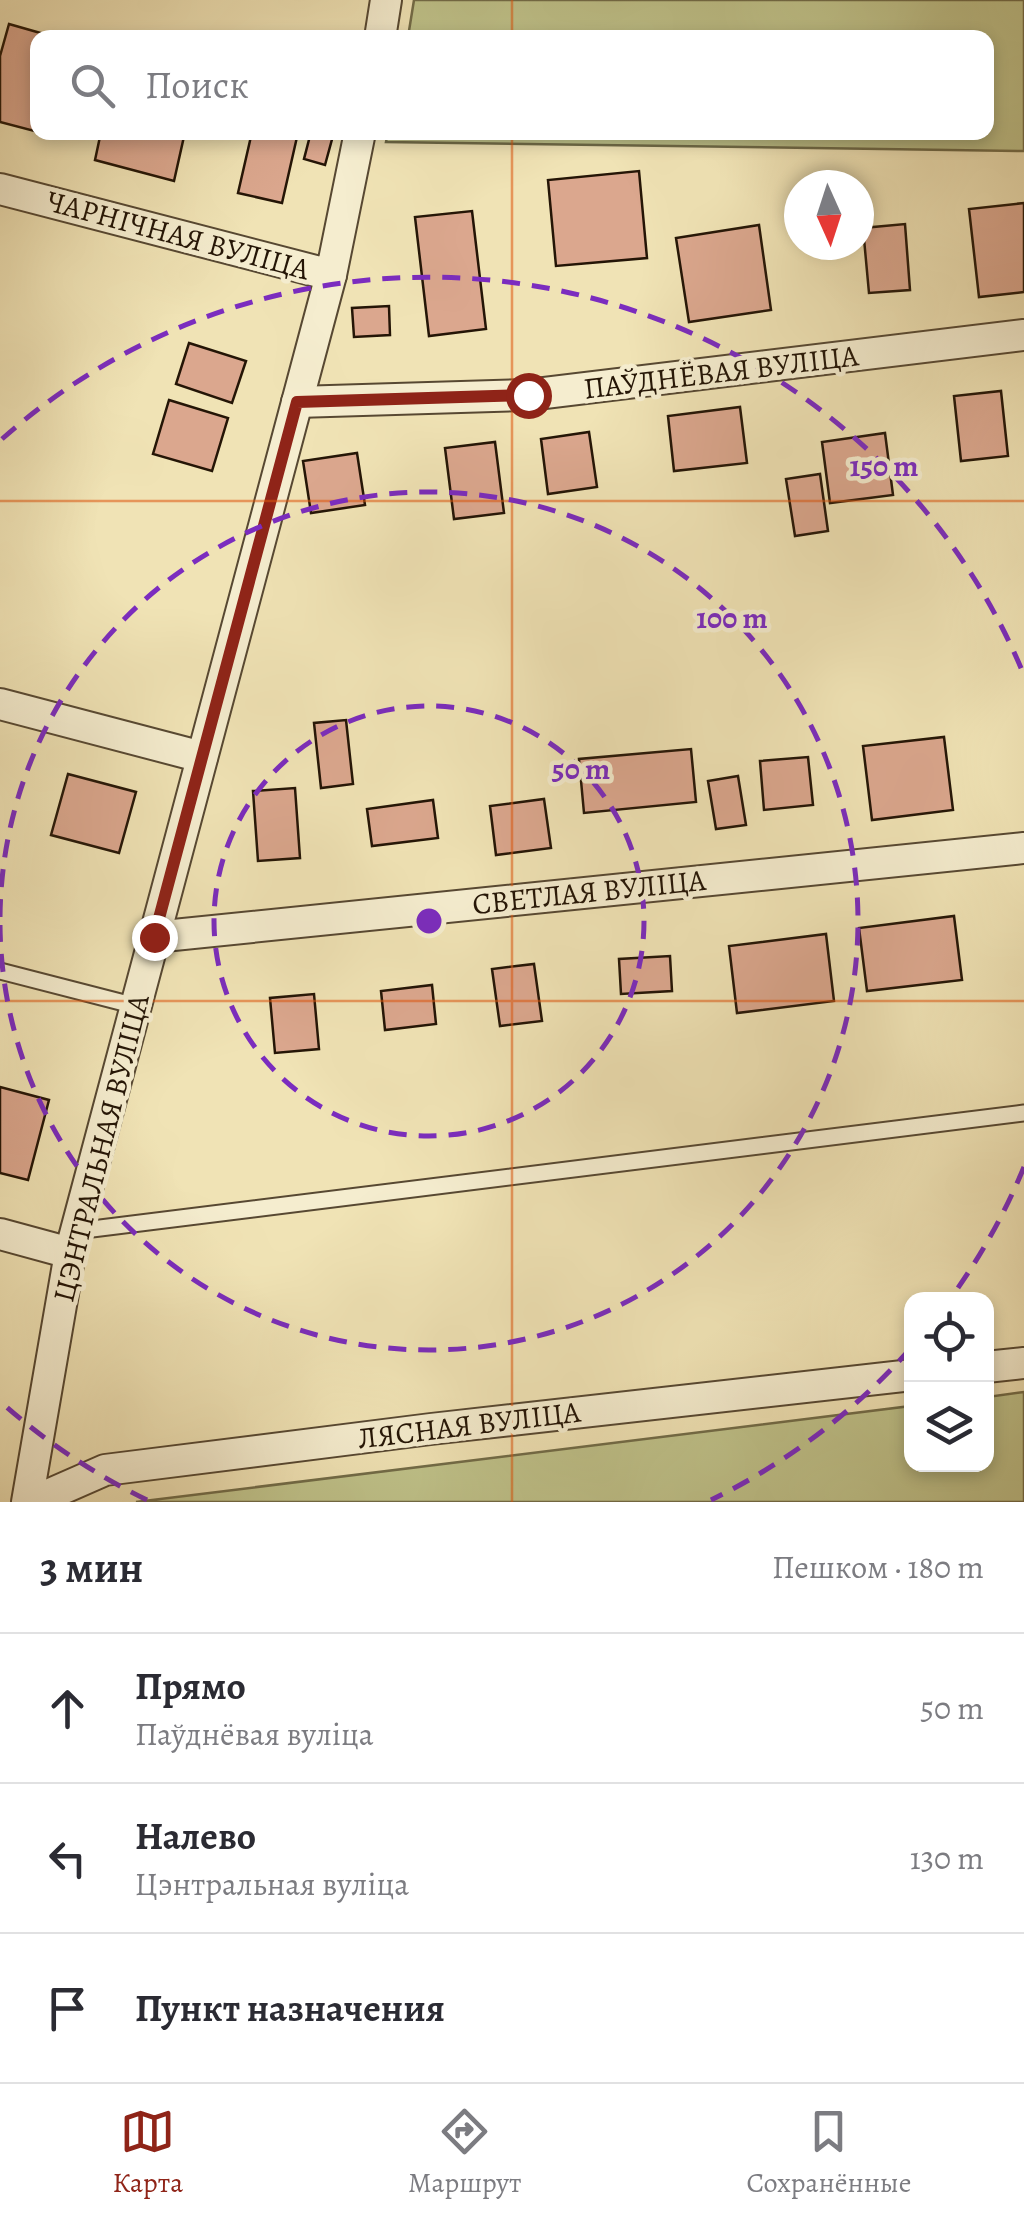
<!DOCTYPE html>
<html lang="ru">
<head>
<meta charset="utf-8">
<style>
  :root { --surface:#fff; --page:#f7f7f7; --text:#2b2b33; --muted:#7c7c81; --line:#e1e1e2; --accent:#8f2418 }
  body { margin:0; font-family:Alegreya,serif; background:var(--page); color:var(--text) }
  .controls { position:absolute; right:30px; bottom:30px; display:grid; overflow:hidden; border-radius:20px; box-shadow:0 5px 15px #0003 }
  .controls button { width:90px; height:90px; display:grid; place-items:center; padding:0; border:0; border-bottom:2px solid var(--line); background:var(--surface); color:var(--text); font:50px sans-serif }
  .compass { position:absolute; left:784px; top:170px; width:90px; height:90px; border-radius:50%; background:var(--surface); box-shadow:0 5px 15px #0003; rotate:177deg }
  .stop { position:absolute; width:30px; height:30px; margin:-22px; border:8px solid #8f2418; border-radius:50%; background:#fff }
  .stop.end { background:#8f2418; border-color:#fff; box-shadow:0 2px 10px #0008 }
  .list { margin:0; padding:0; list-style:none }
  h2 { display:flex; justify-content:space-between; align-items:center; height:130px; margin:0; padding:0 40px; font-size:42px }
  h2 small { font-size:32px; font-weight:400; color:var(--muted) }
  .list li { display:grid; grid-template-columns:65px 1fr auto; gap:30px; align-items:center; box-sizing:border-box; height:150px; padding:0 40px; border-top:2px solid var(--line) }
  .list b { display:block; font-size:38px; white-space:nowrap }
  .list p { margin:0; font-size:32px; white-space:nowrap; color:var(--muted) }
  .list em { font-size:32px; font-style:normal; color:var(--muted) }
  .icon { flex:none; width:55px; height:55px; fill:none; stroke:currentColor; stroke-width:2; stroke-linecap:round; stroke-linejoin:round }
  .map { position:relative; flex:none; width:1024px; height:1502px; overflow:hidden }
  .search { position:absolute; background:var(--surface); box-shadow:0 5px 15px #0003; left:30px; right:30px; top:30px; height:110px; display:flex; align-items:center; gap:25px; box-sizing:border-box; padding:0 35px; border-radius:20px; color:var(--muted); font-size:38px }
  .sheet { height:580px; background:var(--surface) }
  nav { display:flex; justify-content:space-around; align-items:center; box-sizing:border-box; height:140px; border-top:2px solid var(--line); background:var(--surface); font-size:28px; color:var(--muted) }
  nav a { display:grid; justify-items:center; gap:5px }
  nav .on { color:var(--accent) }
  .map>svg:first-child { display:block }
</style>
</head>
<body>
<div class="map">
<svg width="1024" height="1502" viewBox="0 0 1024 1502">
  <rect width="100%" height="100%" fill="#f0e3b5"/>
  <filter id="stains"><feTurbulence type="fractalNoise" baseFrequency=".002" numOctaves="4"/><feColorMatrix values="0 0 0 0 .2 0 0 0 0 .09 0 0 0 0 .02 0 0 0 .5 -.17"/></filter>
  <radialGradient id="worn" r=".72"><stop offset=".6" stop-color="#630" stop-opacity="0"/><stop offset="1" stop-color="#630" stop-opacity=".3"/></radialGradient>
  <g fill="#bfc28a" stroke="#726c48" stroke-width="2.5">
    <polygon points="414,0 1024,0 1024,151 386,142 388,132 986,132 986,38 408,37"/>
    <polygon points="1024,1392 1024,1502 136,1502 911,1406 912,1464 986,1464 987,1397"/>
  </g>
  <g fill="#dba78e" stroke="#241506" stroke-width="2.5">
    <polygon points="9,24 58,38 38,38 38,132 0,122 0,56"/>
    <polygon points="101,132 185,132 174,181 95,160"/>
    <polygon points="252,132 278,132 297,137 282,203 238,193"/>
    <polygon points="311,132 334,132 325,165 304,159"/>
    <polygon points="639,171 647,258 556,266 548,180"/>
    <polygon points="1024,203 1024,292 979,297 969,209"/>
    <polygon points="472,211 486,329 429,336 415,217"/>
    <polygon points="905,224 910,290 869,293 863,228"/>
    <polygon points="759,225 771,310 689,322 676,238"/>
    <polygon points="389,306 390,335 354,337 352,308"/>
    <polygon points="189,343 246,361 232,403 176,384"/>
    <polygon points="1001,391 1008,456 961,461 954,396"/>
    <polygon points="169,400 228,418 212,471 153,454"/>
    <polygon points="740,407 747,463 674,471 668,416"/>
    <polygon points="589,432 597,487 548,494 541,439"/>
    <polygon points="885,433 893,495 830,503 822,442"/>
    <polygon points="495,442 504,513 454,519 445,448"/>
    <polygon points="357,453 365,505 311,513 303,461"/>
    <polygon points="820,474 828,531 795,536 786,479"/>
    <polygon points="346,720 353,784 321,788 314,723"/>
    <polygon points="944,737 953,810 872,820 863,746"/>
    <polygon points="691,749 696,802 584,813 579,759"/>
    <polygon points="808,757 813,805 764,810 760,761"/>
    <polygon points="68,774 136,792 119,853 51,835"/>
    <polygon points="738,776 746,825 716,829 708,781"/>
    <polygon points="295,788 300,858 258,861 253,791"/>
    <polygon points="544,799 551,848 496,855 490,806"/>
    <polygon points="433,800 438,838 372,846 367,809"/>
    <polygon points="954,916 962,980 867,991 859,928"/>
    <polygon points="826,934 834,1001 737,1013 729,946"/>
    <polygon points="670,956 672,991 621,994 619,959"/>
    <polygon points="534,964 542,1021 500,1026 492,969"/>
    <polygon points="432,985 436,1024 385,1030 381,991"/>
    <polygon points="314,994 319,1049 275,1053 270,998"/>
    <polygon points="0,1087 49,1100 28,1180 0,1173"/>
  </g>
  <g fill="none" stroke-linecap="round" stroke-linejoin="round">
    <g stroke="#574832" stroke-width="19">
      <g id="lane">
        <polyline points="0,971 136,1006"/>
        <polyline points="76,1231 1024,1113"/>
      </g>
    </g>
    <g stroke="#574832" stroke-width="34">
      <g id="street">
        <polyline points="380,38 386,0"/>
        <polyline points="0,189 331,275 360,132"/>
        <polyline points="297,402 528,395 1024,335"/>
        <polyline points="0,704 202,757"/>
        <polyline points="154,937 1024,848"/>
        <polyline points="0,1234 70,1253"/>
        <polyline points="986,1367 1024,1363"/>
        <polyline points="27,1502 70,1253 331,275"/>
        <polyline points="32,1502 105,1470 431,1429 912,1375"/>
      </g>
    </g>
    <use href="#lane" stroke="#f5edcf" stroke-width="15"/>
    <use href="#street" stroke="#f5edcf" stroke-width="30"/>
  </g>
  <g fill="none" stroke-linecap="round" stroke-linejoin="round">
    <polyline stroke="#8f2418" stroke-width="12" points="154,937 297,402 528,395"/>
  </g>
  <path fill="none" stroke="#de560c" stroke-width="2.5" stroke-opacity="0.55" d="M512,0V38M512,132V1502M0,501H1024M0,1001H1024"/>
  <g fill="none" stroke="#7b2cbf" stroke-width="5" stroke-dasharray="18 12">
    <circle cx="429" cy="921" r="215"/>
    <path d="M0 917A429 429 0 1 1 0 925"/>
    <path d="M1024 1167A644 644 0 0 1 953 1295M911 1348A644 644 0 0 1 711 1500M147 1500A644 644 0 0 1 2 1403M2 439A644 644 0 0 1 1024 675"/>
  </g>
  <g text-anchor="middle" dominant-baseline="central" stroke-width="9" stroke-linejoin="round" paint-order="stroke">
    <g font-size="30" fill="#241506" stroke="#f5edcf">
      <text transform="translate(178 235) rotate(15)">ЧАРНІЧНАЯ ВУЛІЦА</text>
      <text transform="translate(721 372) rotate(-7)">ПАЎДНЁВАЯ ВУЛІЦА</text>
      <text transform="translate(589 892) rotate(-6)">СВЕТЛАЯ ВУЛІЦА</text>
      <text transform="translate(101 1148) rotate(-76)">ЦЭНТРАЛЬНАЯ ВУЛІЦА</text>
      <text transform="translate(469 1425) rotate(-7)">ЛЯСНАЯ ВУЛІЦА</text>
    </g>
  </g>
  <circle cx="429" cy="921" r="15" fill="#7b2cbf" stroke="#f5edcf" stroke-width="5"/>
  <g font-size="30" text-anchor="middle" font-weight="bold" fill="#7b2cbf" stroke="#f5edcf" stroke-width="9" stroke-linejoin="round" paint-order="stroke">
    <text x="884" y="476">150 m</text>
    <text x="732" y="628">100 m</text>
    <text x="581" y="779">50 m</text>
  </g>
  <rect width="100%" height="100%" filter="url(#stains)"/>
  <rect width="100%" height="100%" fill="url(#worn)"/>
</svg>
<div class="controls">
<button><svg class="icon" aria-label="locate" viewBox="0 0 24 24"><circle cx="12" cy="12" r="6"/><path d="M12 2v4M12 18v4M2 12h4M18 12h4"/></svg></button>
<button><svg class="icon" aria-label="layers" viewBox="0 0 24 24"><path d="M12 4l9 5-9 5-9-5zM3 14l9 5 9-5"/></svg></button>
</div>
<svg class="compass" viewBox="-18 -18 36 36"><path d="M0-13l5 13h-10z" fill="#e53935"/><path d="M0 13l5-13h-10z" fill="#7c7c81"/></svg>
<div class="stop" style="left:528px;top:395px"></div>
<div class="stop end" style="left:154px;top:937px"></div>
<div class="search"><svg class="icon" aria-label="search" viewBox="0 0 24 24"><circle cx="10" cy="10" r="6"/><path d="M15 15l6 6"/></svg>Поиск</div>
</div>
<section class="sheet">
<h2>3 мин<small>Пешком · 180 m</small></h2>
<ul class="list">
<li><svg class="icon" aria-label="ahead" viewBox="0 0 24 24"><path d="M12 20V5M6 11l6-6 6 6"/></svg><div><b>Прямо</b><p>Паўднёвая вуліца</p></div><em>50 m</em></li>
<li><svg class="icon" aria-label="left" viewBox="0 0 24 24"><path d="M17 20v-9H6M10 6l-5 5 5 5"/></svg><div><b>Налево</b><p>Цэнтральная вуліца</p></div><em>130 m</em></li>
<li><svg class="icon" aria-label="arrive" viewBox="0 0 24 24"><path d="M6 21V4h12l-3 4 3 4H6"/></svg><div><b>Пункт назначения</b></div></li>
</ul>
</section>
<nav>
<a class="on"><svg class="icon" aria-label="map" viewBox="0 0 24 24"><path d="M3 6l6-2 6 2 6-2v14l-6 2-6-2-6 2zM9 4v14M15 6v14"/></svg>Карта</a>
<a><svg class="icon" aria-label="directions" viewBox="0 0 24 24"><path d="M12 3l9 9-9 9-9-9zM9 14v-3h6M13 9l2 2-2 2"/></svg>Маршрут</a>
<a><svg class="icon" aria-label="saved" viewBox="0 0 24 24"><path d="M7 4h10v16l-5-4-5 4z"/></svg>Сохранённые</a>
</nav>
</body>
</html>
